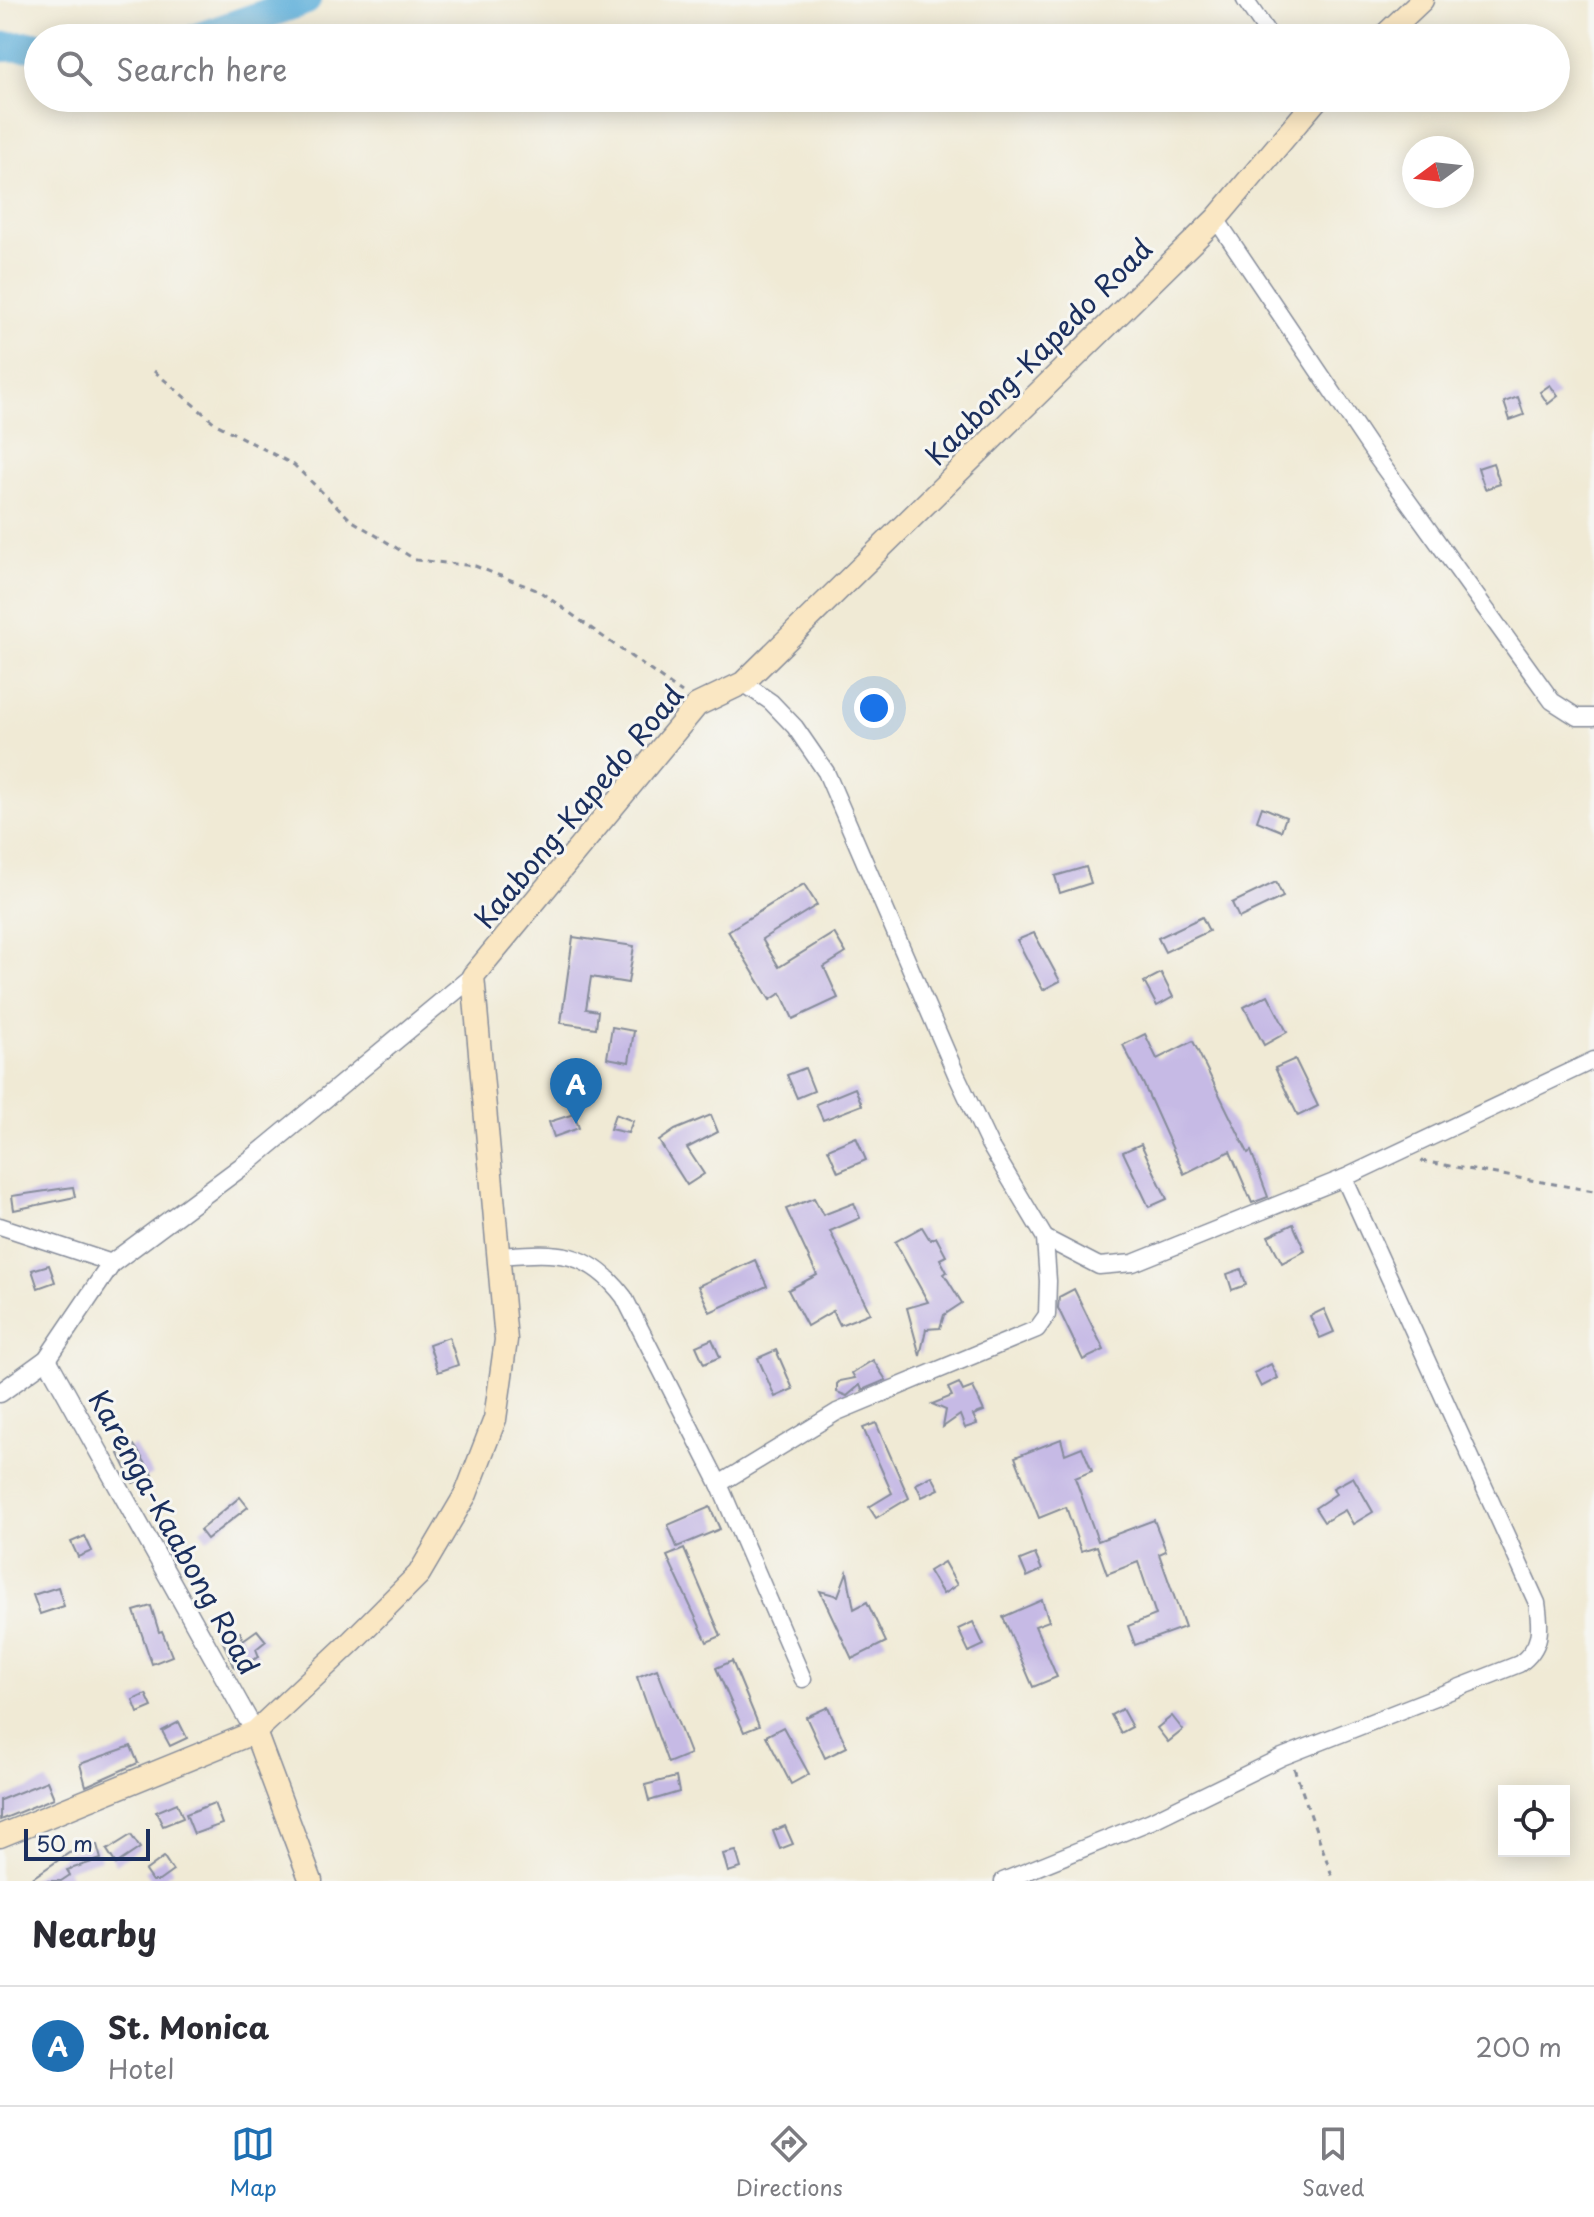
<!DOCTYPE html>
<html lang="en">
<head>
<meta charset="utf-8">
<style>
  :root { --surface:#fff; --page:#f2f2f3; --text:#2b2b33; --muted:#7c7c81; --line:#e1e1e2; --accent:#1f6fb2 }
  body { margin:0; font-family:"Playpen Sans",sans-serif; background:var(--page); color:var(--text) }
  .controls { position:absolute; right:24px; bottom:24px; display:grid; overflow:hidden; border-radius:0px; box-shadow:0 4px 20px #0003 }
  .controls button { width:72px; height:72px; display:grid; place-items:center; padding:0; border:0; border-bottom:2px solid var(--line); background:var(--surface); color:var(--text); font:40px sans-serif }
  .compass { position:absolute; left:1402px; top:136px; width:72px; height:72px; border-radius:50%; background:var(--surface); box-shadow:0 4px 20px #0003; rotate:255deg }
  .scale { position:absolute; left:24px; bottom:20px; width:126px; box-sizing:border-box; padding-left:8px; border:4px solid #1b2f5e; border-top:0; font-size:22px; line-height:28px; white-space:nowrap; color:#1b2f5e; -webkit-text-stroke:6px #f6f6f2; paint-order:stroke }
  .you { position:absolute; left:874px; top:708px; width:28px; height:28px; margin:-20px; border:6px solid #fff; border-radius:50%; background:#1a73e8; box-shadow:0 0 0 12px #1a73e833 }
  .badge { display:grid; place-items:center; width:52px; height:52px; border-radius:50%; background:var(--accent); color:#fff; font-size:26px; font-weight:700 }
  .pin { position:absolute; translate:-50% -66px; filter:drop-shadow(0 2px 4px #0008) }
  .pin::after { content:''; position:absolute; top:42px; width:28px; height:24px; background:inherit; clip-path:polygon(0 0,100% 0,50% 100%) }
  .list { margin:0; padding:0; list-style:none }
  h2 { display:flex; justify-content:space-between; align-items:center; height:104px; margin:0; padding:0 32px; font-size:34px }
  h2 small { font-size:26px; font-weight:400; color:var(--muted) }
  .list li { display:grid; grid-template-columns:52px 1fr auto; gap:24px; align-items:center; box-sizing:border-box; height:120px; padding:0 32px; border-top:2px solid var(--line) }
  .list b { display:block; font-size:30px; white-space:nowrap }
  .list p { margin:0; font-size:26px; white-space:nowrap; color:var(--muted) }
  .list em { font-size:26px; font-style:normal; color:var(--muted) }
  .icon { flex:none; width:44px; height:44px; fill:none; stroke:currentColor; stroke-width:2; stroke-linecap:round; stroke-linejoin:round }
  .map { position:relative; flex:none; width:1594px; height:1881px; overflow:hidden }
  .search { position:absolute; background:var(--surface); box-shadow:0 4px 20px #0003; left:24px; right:24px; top:24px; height:88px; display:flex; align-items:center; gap:20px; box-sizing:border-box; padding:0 28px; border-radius:44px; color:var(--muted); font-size:30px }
  .sheet { height:224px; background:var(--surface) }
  nav { display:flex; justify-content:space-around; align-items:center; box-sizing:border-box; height:112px; border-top:2px solid var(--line); background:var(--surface); font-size:22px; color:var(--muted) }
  nav a { display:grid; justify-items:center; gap:4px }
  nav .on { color:var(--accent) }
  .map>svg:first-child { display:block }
</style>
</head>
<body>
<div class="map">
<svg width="1594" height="1881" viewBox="0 0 1594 1881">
  <rect width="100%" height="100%" fill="#f6f6f2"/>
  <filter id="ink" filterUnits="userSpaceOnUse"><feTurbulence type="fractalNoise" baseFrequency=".0125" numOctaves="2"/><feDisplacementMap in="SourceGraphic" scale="16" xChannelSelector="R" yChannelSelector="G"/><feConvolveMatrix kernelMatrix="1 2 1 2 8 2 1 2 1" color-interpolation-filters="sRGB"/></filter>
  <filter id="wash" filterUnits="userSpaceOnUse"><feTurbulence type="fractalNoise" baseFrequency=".006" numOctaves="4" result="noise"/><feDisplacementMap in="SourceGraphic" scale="32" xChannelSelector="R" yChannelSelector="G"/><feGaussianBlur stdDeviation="1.8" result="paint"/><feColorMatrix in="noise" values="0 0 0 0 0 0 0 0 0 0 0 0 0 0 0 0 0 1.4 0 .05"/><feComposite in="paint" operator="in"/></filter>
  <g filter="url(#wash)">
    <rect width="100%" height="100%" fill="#f0ead5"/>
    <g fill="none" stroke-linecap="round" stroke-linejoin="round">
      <g stroke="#60b0da" stroke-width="30">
        <polyline points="197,38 306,0"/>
        <polyline points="0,47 38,46"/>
      </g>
    </g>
    <g id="blocks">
      <g fill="#c6bae5">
        <polygon points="1550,385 1558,396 1548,404 1540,392"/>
        <polygon points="1518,397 1524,415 1510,420 1504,402"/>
        <polygon points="1493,463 1500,484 1485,489 1478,468"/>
        <polygon points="1262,807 1286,817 1281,831 1257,821"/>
        <polygon points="1086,867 1091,883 1060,893 1055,876"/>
        <polygon points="1276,882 1283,897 1239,918 1232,903"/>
        <polygon points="804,884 817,905 762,939 779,967 834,933 846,953 824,967 838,998 793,1019 781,993 770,1000 728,931"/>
        <polygon points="1202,917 1209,931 1165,952 1158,938"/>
        <polygon points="1034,933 1060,981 1043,990 1017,940"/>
        <polygon points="573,937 634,946 628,983 591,977 586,1009 598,1011 596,1028 561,1023"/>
        <polygon points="1161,973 1173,997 1157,1006 1144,982"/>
        <polygon points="1268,995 1287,1032 1264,1045 1244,1007"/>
        <polygon points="612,1027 634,1031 629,1062 607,1058"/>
        <polygon points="1145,1034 1157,1059 1193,1041 1248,1153 1251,1151 1268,1197 1252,1203 1230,1151 1184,1174 1143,1083 1123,1045"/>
        <polygon points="1295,1059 1318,1106 1298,1116 1275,1068"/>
        <polygon points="805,1068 814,1091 797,1098 787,1075"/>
        <polygon points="855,1088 862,1105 823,1120 816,1104"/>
        <polygon points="574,1114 579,1128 554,1137 549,1122"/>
        <polygon points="615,1114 633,1121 628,1133 610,1129"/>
        <polygon points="711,1115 718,1132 687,1148 704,1174 687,1185 659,1141 675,1130"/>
        <polygon points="856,1137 866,1160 838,1172 828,1149"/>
        <polygon points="1141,1144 1167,1199 1149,1207 1123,1152"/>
        <polygon points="73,1187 75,1197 14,1210 12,1196"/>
        <polygon points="814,1198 823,1215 854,1203 860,1218 830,1231 870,1313 840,1325 833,1311 807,1326 788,1290 817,1275 786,1209"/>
        <polygon points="1293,1224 1305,1251 1282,1263 1268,1236"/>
        <polygon points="922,1227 930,1240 936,1237 946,1256 940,1259 947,1272 944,1274 962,1303 944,1315 940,1328 926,1329 920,1356 907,1308 928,1302 895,1242"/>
        <polygon points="755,1260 767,1286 710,1312 698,1286"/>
        <polygon points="49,1265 55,1282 38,1288 32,1270"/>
        <polygon points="1241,1269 1246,1285 1232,1290 1227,1274"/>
        <polygon points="1074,1289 1104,1350 1083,1360 1058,1308 1059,1297"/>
        <polygon points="1324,1309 1334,1332 1320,1338 1310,1316"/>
        <polygon points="449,1337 458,1365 438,1372 429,1344"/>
        <polygon points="712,1339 720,1357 704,1364 696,1346"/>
        <polygon points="776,1350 793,1389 775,1397 758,1358"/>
        <polygon points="873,1360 886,1380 862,1390 860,1385 847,1396 837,1392 837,1384 840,1381 855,1378 852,1373"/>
        <polygon points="1271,1364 1278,1378 1261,1387 1254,1373"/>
        <polygon points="959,1383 963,1391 973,1387 984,1411 973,1415 977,1424 965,1428 960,1415 943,1427 946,1410 932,1404 952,1396 948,1388"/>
        <polygon points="876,1423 909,1498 876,1518 869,1507 892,1493 863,1428"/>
        <polygon points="1061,1439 1065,1454 1082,1447 1092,1471 1075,1478 1098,1541 1154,1520 1166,1551 1159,1554 1185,1627 1135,1645 1128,1626 1156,1615 1138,1562 1107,1574 1097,1546 1081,1551 1066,1507 1039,1518 1015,1457"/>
        <polygon points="134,1445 153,1475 133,1483 119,1454"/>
        <polygon points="932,1476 939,1489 922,1497 916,1484"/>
        <polygon points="1353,1477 1373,1512 1353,1524 1345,1510 1324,1522 1315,1508 1336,1494 1333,1488"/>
        <polygon points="240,1497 248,1507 207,1539 200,1530"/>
        <polygon points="710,1507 720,1529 677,1547 668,1525"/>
        <polygon points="85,1536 92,1551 78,1557 71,1542"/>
        <polygon points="684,1549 721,1636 707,1642 667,1556"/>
        <polygon points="1035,1554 1042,1570 1027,1577 1020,1560"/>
        <polygon points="944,1562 957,1585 943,1594 929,1571"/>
        <polygon points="847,1572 854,1609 867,1602 886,1642 852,1659 820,1591 838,1596"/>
        <polygon points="58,1587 64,1606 40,1614 33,1595"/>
        <polygon points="1042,1600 1049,1621 1035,1626 1057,1677 1033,1687 1003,1617"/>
        <polygon points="151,1606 159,1632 162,1631 172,1656 152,1664 134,1611"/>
        <polygon points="973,1622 984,1645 969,1652 958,1629"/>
        <polygon points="257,1630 266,1641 256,1649 259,1657 235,1668 222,1640 240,1632 243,1640"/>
        <polygon points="732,1661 759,1726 744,1732 716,1668"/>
        <polygon points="657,1669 690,1754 668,1763 637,1677"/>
        <polygon points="146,1694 152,1707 138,1713 133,1700"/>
        <polygon points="828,1707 847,1747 825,1758 806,1717"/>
        <polygon points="1122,1709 1132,1727 1121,1733 1111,1715"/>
        <polygon points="1172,1716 1183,1730 1168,1742 1157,1728"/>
        <polygon points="179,1722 187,1738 170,1746 162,1731"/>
        <polygon points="783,1727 809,1774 791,1784 766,1736"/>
        <polygon points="131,1746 138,1763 86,1786 80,1764"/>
        <polygon points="676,1777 679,1792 649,1801 645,1785"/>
        <polygon points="47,1781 54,1798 0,1820 0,1800"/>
        <polygon points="177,1803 183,1818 163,1826 156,1812"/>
        <polygon points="214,1803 222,1824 194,1834 186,1814"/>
        <polygon points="785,1826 793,1844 780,1849 773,1831"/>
        <polygon points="131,1835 140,1848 116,1864 107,1850"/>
        <polygon points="97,1845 101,1859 67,1870 70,1875 61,1881 28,1881 69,1853"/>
        <polygon points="736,1851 741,1868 728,1872 723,1854"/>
        <polygon points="164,1857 173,1871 159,1881 152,1881 145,1871"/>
      </g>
    </g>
  </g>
  <g filter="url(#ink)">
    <use href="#blocks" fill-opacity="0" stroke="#868c9a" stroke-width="2"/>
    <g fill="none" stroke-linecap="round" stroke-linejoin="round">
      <g stroke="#868c9a" stroke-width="19">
        <g id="minor">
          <polyline points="1245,0 1271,38"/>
          <polyline points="1216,219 1377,458 1552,701 1577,717 1594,717"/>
          <polyline points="0,1226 112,1263"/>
          <polyline points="1045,1238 1099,1266 1133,1263 1344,1178 1594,1060"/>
          <path d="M499,1256C555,1252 587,1248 624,1297L719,1484L803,1679"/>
          <polyline points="719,1484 837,1412 1037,1329 1047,1315 1048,1281 1045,1238 989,1144 956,1074 826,772 795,727 771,702 743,683"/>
          <path d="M1003,1881L1151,1821L1282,1757L1519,1664C1542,1648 1541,1629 1537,1603L1344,1178"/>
        </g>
      </g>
      <g stroke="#868c9a" stroke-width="21">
        <g id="tertiary">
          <polyline points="47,1359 255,1732"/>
          <polyline points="0,1393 47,1359 112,1263 252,1159 473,976"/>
        </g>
      </g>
      <g stroke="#868c9a" stroke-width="25">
        <g id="secondary">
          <polyline points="1382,38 1422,0"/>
          <polyline points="255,1732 311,1881"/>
          <polyline points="0,1836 255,1732 352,1641 419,1574 466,1494 495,1419 506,1340 473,976 697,705 743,683 1216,219 1318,98"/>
        </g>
      </g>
      <g stroke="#868c9a" stroke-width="3" stroke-dasharray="6 6" stroke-linecap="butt">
        <polyline points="154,371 216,424 294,465 351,520 416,560 475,566 539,591 682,693"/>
        <polyline points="1421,1161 1594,1191"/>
        <polyline points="1294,1768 1334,1881"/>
      </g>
      <use href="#minor" stroke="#fff" stroke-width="16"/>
      <use href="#tertiary" stroke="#fff" stroke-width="18"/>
      <use href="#secondary" stroke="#fae7c3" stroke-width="22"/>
    </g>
  </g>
  <g text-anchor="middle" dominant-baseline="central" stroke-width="6" stroke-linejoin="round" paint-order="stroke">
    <g font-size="28" fill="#1b2f5e" stroke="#f6f6f2">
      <text transform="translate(1038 351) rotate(-45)">Kaabong-Kapedo Road</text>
      <text transform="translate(578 806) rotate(-50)">Kaabong-Kapedo Road</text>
      <text transform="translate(175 1532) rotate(61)">Karenga-Kaabong Road</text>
    </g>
  </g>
</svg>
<div class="controls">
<button><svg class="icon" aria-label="locate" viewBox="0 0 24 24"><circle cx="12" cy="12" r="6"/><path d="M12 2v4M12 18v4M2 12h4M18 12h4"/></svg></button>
</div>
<svg class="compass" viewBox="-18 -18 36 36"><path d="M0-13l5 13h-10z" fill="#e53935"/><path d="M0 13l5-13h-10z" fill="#7c7c81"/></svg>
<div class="scale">50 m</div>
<div class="you"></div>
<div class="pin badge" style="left:576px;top:1124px">A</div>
<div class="search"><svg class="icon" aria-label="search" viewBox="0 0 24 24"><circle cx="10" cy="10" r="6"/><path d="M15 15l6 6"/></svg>Search here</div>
</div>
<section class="sheet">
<h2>Nearby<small></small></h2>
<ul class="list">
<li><span class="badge">A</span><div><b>St. Monica</b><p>Hotel</p></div><em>200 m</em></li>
</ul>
</section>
<nav>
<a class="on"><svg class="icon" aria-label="map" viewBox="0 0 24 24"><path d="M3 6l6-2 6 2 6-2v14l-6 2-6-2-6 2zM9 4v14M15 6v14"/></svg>Map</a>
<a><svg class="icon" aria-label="directions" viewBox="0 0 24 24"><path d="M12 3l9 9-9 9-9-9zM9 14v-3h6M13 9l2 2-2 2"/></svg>Directions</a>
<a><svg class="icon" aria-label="saved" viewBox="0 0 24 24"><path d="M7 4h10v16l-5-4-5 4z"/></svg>Saved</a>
</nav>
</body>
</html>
